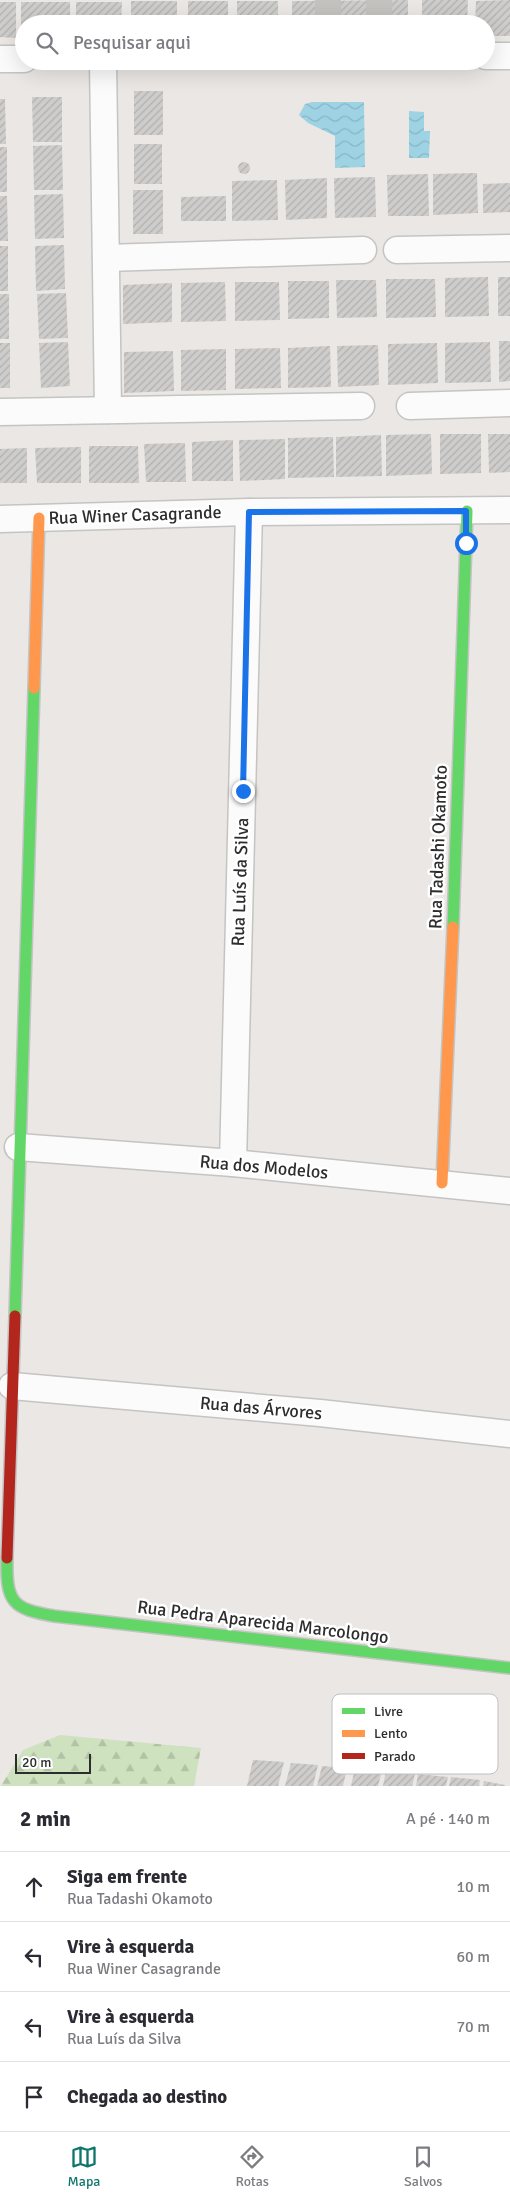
<!DOCTYPE html>
<html lang="pt">
<head>
<meta charset="utf-8">
<style>
  :root { --surface:#fff; --page:#f2f2f3; --text:#2b2b33; --muted:#7c7c81; --line:#e1e1e2; --accent:#0f766e }
  body { margin:0; font-family:Signika,sans-serif; background:var(--page); color:var(--text) }
  .scale { position:absolute; left:15px; bottom:12px; width:76px; box-sizing:border-box; padding-left:5px; border:2px solid #2d2d2d; border-top:0; font-size:14px; line-height:18px; white-space:nowrap; color:#2d2d2d; -webkit-text-stroke:4px #fff; paint-order:stroke }
  .stop { position:absolute; width:15px; height:15px; margin:-11px; border:4px solid #1a73e8; border-radius:50%; background:#fff }
  .stop.end { background:#1a73e8; border-color:#fff; box-shadow:0 1px 5px #0008 }
  .list { margin:0; padding:0; list-style:none }
  h2 { display:flex; justify-content:space-between; align-items:center; height:65px; margin:0; padding:0 20px; font-size:21px }
  h2 small { font-size:16px; font-weight:400; color:var(--muted) }
  .list li { display:grid; grid-template-columns:32px 1fr auto; gap:15px; align-items:center; box-sizing:border-box; height:70px; padding:0 20px; border-top:1px solid var(--line) }
  .list b { display:block; font-size:19px; white-space:nowrap }
  .list p { margin:0; font-size:16px; white-space:nowrap; color:var(--muted) }
  .list em { font-size:16px; font-style:normal; color:var(--muted) }
  .icon { flex:none; width:28px; height:28px; fill:none; stroke:currentColor; stroke-width:2; stroke-linecap:round; stroke-linejoin:round }
  .map { position:relative; flex:none; width:510px; height:1786px; overflow:hidden }
  .search { position:absolute; background:var(--surface); box-shadow:0 5px 20px #0002; left:15px; right:15px; top:15px; height:55px; display:flex; align-items:center; gap:12px; box-sizing:border-box; padding:0 18px; border-radius:28px; color:var(--muted); font-size:19px }
  .sheet { height:345px; background:var(--surface) }
  nav { display:flex; justify-content:space-around; align-items:center; box-sizing:border-box; height:70px; border-top:1px solid var(--line); background:var(--surface); font-size:14px; color:var(--muted) }
  nav a { display:grid; justify-items:center; gap:2px }
  nav .on { color:var(--accent) }
  .map>svg:first-child { display:block }
</style>
</head>
<body>
<div class="map">
<svg width="510" height="1786" viewBox="0 0 510 1786">
  <defs>
    <pattern id="forest-firs" width="22" height="20" patternUnits="userSpaceOnUse" patternTransform="scale(1.25)"><rect width="22" height="20" fill="#cee2c0"/><path d="M5 1l3.5 6h-7zM16 11l3.5 6h-7z" fill="#b1c2a5"/></pattern>
    <pattern id="water-waves" width="16" height="10" patternUnits="userSpaceOnUse" patternTransform="scale(1.25)"><rect width="16" height="10" fill="#9ed3e4"/><path d="M0 5q4-4 8 0t8 0" fill="none" stroke="#88b5c4"/></pattern>
    <pattern id="building-hatch" width="6" height="6" patternUnits="userSpaceOnUse" patternTransform="scale(1.25)"><rect width="6" height="6" fill="#cfcdcb"/><path d="M-1 1l2-2M0 6l6-6M5 7l2-2" fill="none" stroke="#b2b0af"/></pattern>
  </defs>
  <rect width="100%" height="100%" fill="#eae7e4"/>
  <polygon fill="url(#forest-firs)" points="60,1735 201,1748 194,1786 1,1786 23,1750"/>
  <g fill="url(#water-waves)">
    <polygon points="312,102 364,102 365,167 335,168 335,136 308,123 299,115 305,104"/>
    <polygon points="409,111 424,112 424,131 430,131 429,158 409,158"/>
  </g>
  <g fill="url(#building-hatch)">
    <polygon points="408,0 408,24 292,24 292,1"/>
    <polygon points="422,0 468,0 467,24 422,24"/>
    <polygon points="510,0 510,36 486,36 486,24 475,24 476,1"/>
    <rect x="131" y="1" width="46" height="23"/>
    <rect x="188" y="1" width="40" height="23"/>
    <rect x="237" y="1" width="41" height="23"/>
    <polygon points="0,2 16,2 16,38 0,37"/>
    <polygon points="21,2 70,2 70,24 24,24 24,37 21,37"/>
    <polygon points="76,2 122,2 121,24 76,24"/>
    <rect x="134" y="91" width="29" height="44"/>
    <polygon points="32,97 62,97 62,142 33,142"/>
    <polygon points="0,99 5,99 6,144 0,144"/>
    <rect x="134" y="144" width="28" height="40"/>
    <polygon points="62,145 63,190 34,190 33,146"/>
    <rect x="0" y="147" width="7" height="45"/>
    <circle cx="244" cy="168" r="6"/>
    <polygon points="477,173 478,213 433,215 433,174"/>
    <polygon points="428,174 429,216 388,216 387,175"/>
    <polygon points="375,177 376,217 335,218 334,178"/>
    <polygon points="327,178 327,218 286,220 285,180"/>
    <polygon points="277,180 278,220 232,221 232,181"/>
    <polygon points="510,183 510,212 483,213 483,184"/>
    <rect x="133" y="190" width="30" height="44"/>
    <polygon points="63,194 64,238 35,239 34,195"/>
    <polygon points="0,196 7,196 8,241 0,241"/>
    <polygon points="226,196 226,221 181,221 181,197"/>
    <polygon points="64,245 65,289 36,291 35,246"/>
    <rect x="0" y="246" width="8" height="45"/>
    <polygon points="488,277 489,316 445,317 445,278"/>
    <rect x="498" y="277" width="12" height="39"/>
    <polygon points="386,279 435,279 436,317 386,318"/>
    <polygon points="336,280 376,280 377,317 337,318"/>
    <polygon points="288,281 329,281 329,318 288,319"/>
    <polygon points="225,282 226,321 181,322 181,283"/>
    <polygon points="235,282 279,282 280,320 235,321"/>
    <polygon points="172,283 172,322 123,324 123,285"/>
    <polygon points="66,293 68,338 39,339 37,294"/>
    <rect x="0" y="294" width="9" height="45"/>
    <polygon points="499,341 510,341 510,381 499,382"/>
    <polygon points="68,342 70,386 41,388 39,343"/>
    <polygon points="490,342 491,382 445,383 445,343"/>
    <rect x="0" y="343" width="10" height="45"/>
    <polygon points="437,343 438,383 388,385 388,344"/>
    <polygon points="378,345 379,385 338,387 337,346"/>
    <polygon points="330,346 331,387 288,388 288,348"/>
    <polygon points="280,348 281,388 235,389 235,349"/>
    <polygon points="226,349 226,390 181,391 181,350"/>
    <polygon points="173,351 174,391 124,393 124,352"/>
    <polygon points="431,434 432,474 386,476 386,435"/>
    <polygon points="440,434 481,434 481,473 440,474"/>
    <polygon points="488,434 510,434 510,472 489,473"/>
    <polygon points="381,435 382,476 336,477 336,437"/>
    <polygon points="333,437 334,477 288,478 288,438"/>
    <polygon points="285,439 285,479 240,481 239,440"/>
    <polygon points="233,440 233,481 192,481 192,442"/>
    <polygon points="185,443 186,482 146,482 144,444"/>
    <polygon points="89,446 138,446 139,483 89,483"/>
    <polygon points="81,447 81,483 37,483 35,448"/>
    <polygon points="27,448 27,483 0,483 0,449"/>
    <polygon points="253,1760 284,1762 278,1786 247,1786"/>
    <polygon points="291,1763 318,1765 313,1786 285,1786"/>
    <polygon points="322,1766 347,1768 343,1786 317,1786"/>
    <polygon points="355,1768 382,1771 378,1786 351,1786"/>
    <polygon points="386,1771 415,1774 412,1786 383,1786"/>
    <polygon points="418,1774 448,1777 446,1786 416,1786"/>
    <polygon points="451,1777 480,1780 479,1786 449,1786"/>
    <polygon points="484,1781 505,1785 505,1786 483,1786"/>
  </g>
  <g fill="none" stroke-linecap="round" stroke-linejoin="round">
    <g stroke="#c4c2bf" stroke-width="26" stroke-dasharray="26 13" stroke-linecap="butt">
      <polyline points="328,0 328,24"/>
      <polyline points="379,0 379,24"/>
    </g>
    <g stroke="#c4c4c3" stroke-width="29">
      <g id="street">
        <polyline points="486,56 510,56"/>
        <polyline points="0,59 24,59"/>
        <polyline points="103,61 108,410"/>
        <polyline points="397,250 510,248"/>
        <polyline points="106,258 363,250"/>
        <polyline points="410,406 510,403"/>
        <polyline points="0,412 361,406"/>
        <polyline points="0,519 249,512 510,510"/>
        <polyline points="18,1147 233,1163 510,1191"/>
        <polyline points="233,1163 249,512"/>
        <polyline points="12,1386 320,1413 510,1434"/>
      </g>
    </g>
    <g stroke="#c4c4c3" stroke-width="14">
      <g id="fast">
        <polyline points="453,927 467,511"/>
        <polyline points="15,1316 34,688"/>
        <path d="M7,1558C6,1602 12,1609 54,1616L510,1668"/>
      </g>
    </g>
    <g stroke="#c4c4c3" stroke-width="14">
      <g id="slow">
        <polyline points="34,688 39,518"/>
        <polyline points="442,1183 453,927"/>
      </g>
    </g>
    <g stroke="#c4c4c3" stroke-width="14">
      <polyline id="jam" points="7,1558 15,1316"/>
    </g>
    <use href="#street" stroke="#fcfbfb" stroke-width="26"/>
    <use href="#fast" stroke="#63d668" stroke-width="11"/>
    <use href="#slow" stroke="#ff974d" stroke-width="11"/>
    <use href="#jam" stroke="#b3261e" stroke-width="11"/>
  </g>
  <g fill="none" stroke-linecap="round" stroke-linejoin="round">
    <polyline stroke="#1a73e8" stroke-width="6" points="243,791 249,512 466,511 466,543"/>
  </g>
  <g text-anchor="middle" dominant-baseline="central" stroke-width="5" stroke-linejoin="round" paint-order="stroke">
    <g font-size="18" fill="#2d2d2d" stroke="#fff">
      <text transform="translate(135 515) rotate(-2)">Rua Winer Casagrande</text>
      <text transform="translate(438 847) rotate(-88)">Rua Tadashi Okamoto</text>
      <text transform="translate(240 882) rotate(-88)">Rua Luís da Silva</text>
      <text transform="translate(264 1167) rotate(5)">Rua dos Modelos</text>
      <text transform="translate(261 1408) rotate(5)">Rua das Árvores</text>
      <text transform="translate(263 1622) rotate(7)">Rua Pedra Aparecida Marcolongo</text>
    </g>
  </g>
  <rect x="332" y="1694" width="166" height="80" rx="8" fill="#fff" stroke="#c0c0c0" stroke-width="1"/>
  <rect x="342" y="1708" width="23" height="6" fill="#63d668"/>
  <rect x="342" y="1730" width="23" height="7" fill="#ff974d"/>
  <rect x="342" y="1753" width="23" height="6" fill="#b3261e"/>
  <g font-size="14" fill="#2d2d2d">
    <text x="374" y="1716">Livre</text>
    <text x="374" y="1738">Lento</text>
    <text x="374" y="1761">Parado</text>
  </g>
</svg>
<div class="scale">20 m</div>
<div class="stop" style="left:466px;top:543px"></div>
<div class="stop end" style="left:243px;top:791px"></div>
<div class="search"><svg class="icon" aria-label="search" viewBox="0 0 24 24"><circle cx="10" cy="10" r="6"/><path d="M15 15l6 6"/></svg>Pesquisar aqui</div>
</div>
<section class="sheet">
<h2>2 min<small>A pé · 140 m</small></h2>
<ul class="list">
<li><svg class="icon" aria-label="ahead" viewBox="0 0 24 24"><path d="M12 20V5M6 11l6-6 6 6"/></svg><div><b>Siga em frente</b><p>Rua Tadashi Okamoto</p></div><em>10 m</em></li>
<li><svg class="icon" aria-label="left" viewBox="0 0 24 24"><path d="M17 20v-9H6M10 6l-5 5 5 5"/></svg><div><b>Vire à esquerda</b><p>Rua Winer Casagrande</p></div><em>60 m</em></li>
<li><svg class="icon" aria-label="left" viewBox="0 0 24 24"><path d="M17 20v-9H6M10 6l-5 5 5 5"/></svg><div><b>Vire à esquerda</b><p>Rua Luís da Silva</p></div><em>70 m</em></li>
<li><svg class="icon" aria-label="arrive" viewBox="0 0 24 24"><path d="M6 21V4h12l-3 4 3 4H6"/></svg><div><b>Chegada ao destino</b></div></li>
</ul>
</section>
<nav>
<a class="on"><svg class="icon" aria-label="map" viewBox="0 0 24 24"><path d="M3 6l6-2 6 2 6-2v14l-6 2-6-2-6 2zM9 4v14M15 6v14"/></svg>Mapa</a>
<a><svg class="icon" aria-label="directions" viewBox="0 0 24 24"><path d="M12 3l9 9-9 9-9-9zM9 14v-3h6M13 9l2 2-2 2"/></svg>Rotas</a>
<a><svg class="icon" aria-label="saved" viewBox="0 0 24 24"><path d="M7 4h10v16l-5-4-5 4z"/></svg>Salvos</a>
</nav>
</body>
</html>
